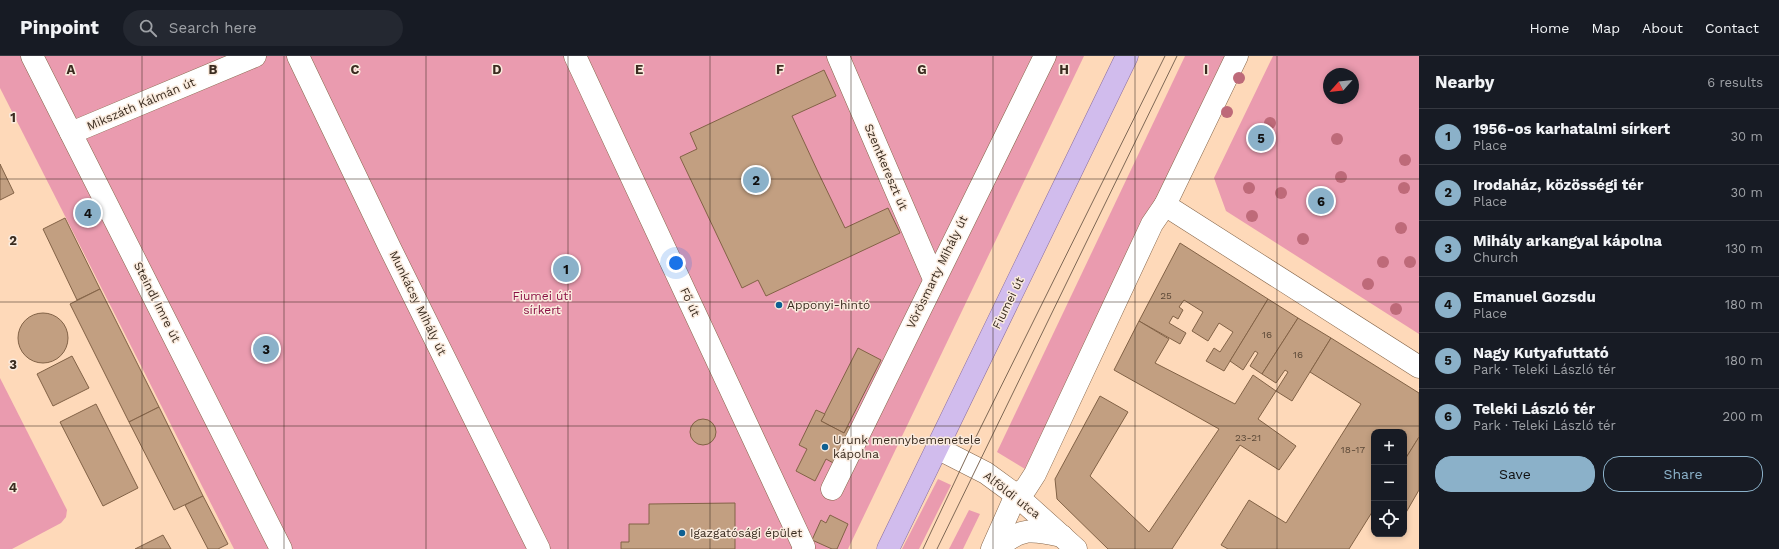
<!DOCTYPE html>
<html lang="en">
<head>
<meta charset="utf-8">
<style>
  :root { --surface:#171b24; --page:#242831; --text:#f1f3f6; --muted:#9ea1a6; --line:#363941; --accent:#8bb1c9 }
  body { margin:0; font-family:"Work Sans",sans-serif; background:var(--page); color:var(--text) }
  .controls { position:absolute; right:12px; bottom:12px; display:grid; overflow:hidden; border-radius:8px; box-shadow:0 2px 6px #0003 }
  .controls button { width:36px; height:36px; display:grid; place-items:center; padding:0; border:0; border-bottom:1px solid var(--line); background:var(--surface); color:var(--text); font:20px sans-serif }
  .compass { position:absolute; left:1323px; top:12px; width:36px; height:36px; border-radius:50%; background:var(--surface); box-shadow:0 2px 6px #0003; rotate:243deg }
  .you { position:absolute; left:676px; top:207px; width:14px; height:14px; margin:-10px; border:3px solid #fff; border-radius:50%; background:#1a73e8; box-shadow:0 0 0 6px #1a73e833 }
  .badge { display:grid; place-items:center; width:26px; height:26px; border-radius:50%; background:var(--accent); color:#111; font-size:13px; font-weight:700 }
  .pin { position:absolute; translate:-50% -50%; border:2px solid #fff; box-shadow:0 1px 4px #0006 }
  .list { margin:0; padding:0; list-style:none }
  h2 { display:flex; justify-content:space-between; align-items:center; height:52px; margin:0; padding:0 16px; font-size:17px }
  h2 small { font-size:13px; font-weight:400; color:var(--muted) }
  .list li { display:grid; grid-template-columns:26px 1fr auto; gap:12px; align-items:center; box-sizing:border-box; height:56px; padding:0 16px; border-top:1px solid var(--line) }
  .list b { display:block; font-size:15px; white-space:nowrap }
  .list p { margin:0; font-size:13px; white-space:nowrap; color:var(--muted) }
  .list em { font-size:13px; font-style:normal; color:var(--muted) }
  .actions { display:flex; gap:8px; padding:12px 16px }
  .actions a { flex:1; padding:9px 0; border:1px solid var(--accent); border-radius:16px; text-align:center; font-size:14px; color:var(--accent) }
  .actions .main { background:var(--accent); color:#111 }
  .icon { flex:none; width:22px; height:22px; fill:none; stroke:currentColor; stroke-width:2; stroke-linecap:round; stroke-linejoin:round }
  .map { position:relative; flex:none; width:1419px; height:493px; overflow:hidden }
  header { display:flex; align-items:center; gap:24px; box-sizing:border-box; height:56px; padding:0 20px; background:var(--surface); border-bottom:1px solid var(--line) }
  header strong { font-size:19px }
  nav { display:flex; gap:22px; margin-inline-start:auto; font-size:14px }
  .search { width:280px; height:36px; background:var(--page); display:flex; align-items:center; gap:10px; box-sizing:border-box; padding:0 14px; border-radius:22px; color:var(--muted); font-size:15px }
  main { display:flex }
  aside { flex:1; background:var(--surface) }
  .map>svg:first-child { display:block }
</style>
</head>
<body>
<header>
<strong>Pinpoint</strong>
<div class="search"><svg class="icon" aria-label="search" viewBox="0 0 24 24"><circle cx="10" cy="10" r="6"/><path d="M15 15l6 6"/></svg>Search here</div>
<nav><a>Home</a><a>Map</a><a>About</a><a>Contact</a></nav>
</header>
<main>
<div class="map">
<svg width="1419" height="493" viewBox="0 0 1419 493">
  <rect width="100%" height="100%" fill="#fed9b9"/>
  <g fill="#ea9baf" fill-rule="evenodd">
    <polygon points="0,0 1084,0 848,493 234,493 0,32"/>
    <polygon points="1185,0 1225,0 1025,413 997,396"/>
    <path d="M1273,0H1419V278L1226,155L1214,122ZM1329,18H1353V42H1329Z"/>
    <polygon points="0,322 67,454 66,461 61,467 12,493 0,493"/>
    <polygon points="938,423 951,429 919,493 902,493"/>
    <polygon points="969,454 980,458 963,493 949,493"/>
  </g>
  <g fill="#c29f81" stroke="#826246">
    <polygon points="824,14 836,40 792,60 818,116 845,172 888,152 900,177 766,240 758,224 742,232 680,101 697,93 690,77"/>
    <polygon points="0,108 14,137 0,144"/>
    <polygon points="65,162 100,233 77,244 43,173"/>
    <polygon points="1180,187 1268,243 1224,315 1206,305 1214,292 1220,296 1233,276 1219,267 1208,285 1192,275 1203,256 1184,244 1179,251 1183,254 1178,263 1173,260 1169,267 1186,277 1180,288 1139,265"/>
    <polygon points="100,233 159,351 129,366 70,248"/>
    <polygon points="1268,243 1298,262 1262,318 1250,310 1258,297 1255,295 1243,314 1230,305"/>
    <circle cx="43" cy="282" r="25"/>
    <polygon points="1298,262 1331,282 1292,345 1276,335 1288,316 1285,314 1276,327 1262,318"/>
    <polygon points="1139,265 1169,283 1155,307 1235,348 1253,319 1276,335 1258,363 1296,390 1279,414 1240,389 1172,493 1108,493 1057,443 1055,423 1100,340 1128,356 1090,420 1149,476 1219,373 1114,314"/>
    <polygon points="271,281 279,297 262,306 254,289"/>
    <polygon points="1331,282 1419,337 1419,381 1404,405 1404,376 1374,376 1374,453 1349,493 1228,493 1221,489 1249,444 1286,467 1361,348 1310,316"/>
    <polygon points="858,292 881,304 844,377 821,365"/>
    <polygon points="72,300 89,332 53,350 37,318"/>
    <polygon points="96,348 138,432 103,450 60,366"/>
    <polygon points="159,351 203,440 174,454 129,366"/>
    <polygon points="816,354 825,358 821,365 844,377 848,370 856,374 837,409 826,403 815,425 796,415 807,393 799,389"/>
    <circle cx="703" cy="376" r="13"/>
    <polygon points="1419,381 1419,434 1404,460 1404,405"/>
    <polygon points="203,440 228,488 218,493 208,493 185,449"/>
    <polygon points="735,447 735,493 621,493 621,486 629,486 629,468 649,468 649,448"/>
    <polygon points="830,459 848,468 837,493 832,493 812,484 821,464 826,467"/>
    <polygon points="163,479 171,493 135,493"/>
  </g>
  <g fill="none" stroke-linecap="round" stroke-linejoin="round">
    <g stroke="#856549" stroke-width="23">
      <g id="minor">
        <polyline points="32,0 281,493"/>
        <polyline points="298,0 390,192 539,493"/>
        <polyline points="575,0 804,491 803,493"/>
        <polyline points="838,0 934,223"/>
        <polyline points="71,77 255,0"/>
        <polyline points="1165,149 1419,311"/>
        <polyline points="937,392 986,417 1016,439 1076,493"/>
        <polyline points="832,433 1045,0"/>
        <polyline points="992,493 1016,439 1026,432 1035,418 1152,168 1165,149 1237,0"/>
        <path d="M998,493C1019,470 1035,474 1062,480"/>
      </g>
    </g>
    <g stroke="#886c9d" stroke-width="23">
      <polyline id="major" points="888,493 1127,0"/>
    </g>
    <use href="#minor" stroke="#fff" stroke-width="22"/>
    <use href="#major" stroke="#d1bced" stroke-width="22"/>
    <g stroke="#7e6855" stroke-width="1">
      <polyline points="923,493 972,389 1165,0"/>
      <polyline points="937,493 1177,0"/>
    </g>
  </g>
  <g fill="#be6a79">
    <circle cx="1239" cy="22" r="6"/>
    <circle cx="1227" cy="56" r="6"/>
    <circle cx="1270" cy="67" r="6"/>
    <circle cx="1337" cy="83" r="6"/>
    <circle cx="1405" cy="104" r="6"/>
    <circle cx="1341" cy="121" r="6"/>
    <circle cx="1249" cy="132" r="6"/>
    <circle cx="1404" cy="132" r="6"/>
    <circle cx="1281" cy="137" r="6"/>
    <circle cx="1252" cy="160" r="6"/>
    <circle cx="1401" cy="172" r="6"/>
    <circle cx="1303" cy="183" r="6"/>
    <circle cx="1383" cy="206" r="6"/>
    <circle cx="1410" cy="206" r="6"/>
    <circle cx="1368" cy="228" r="6"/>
    <circle cx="1396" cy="253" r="6"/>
  </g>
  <path fill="none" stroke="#3a2c20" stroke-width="1" stroke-opacity="0.55" d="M142,0V493M284,0V493M426,0V493M568,0V493M710,0V493M851,0V493M993,0V493M1135,0V493M1277,0V493M0,123H1419M0,246H1419M0,370H1419"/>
  <g fill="#0e6092" stroke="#faebde" stroke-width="1.5">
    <circle cx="779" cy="249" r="4"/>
    <circle cx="825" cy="391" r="4"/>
    <circle cx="682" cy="477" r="4"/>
  </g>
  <g text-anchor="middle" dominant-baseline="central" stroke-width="3" stroke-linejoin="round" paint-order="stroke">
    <g font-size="10" fill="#5c4938">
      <text x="1166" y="239">25</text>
      <text x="1267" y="278">16</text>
      <text x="1298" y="298">16</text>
      <text x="1248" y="381">23-21</text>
      <text x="1353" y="393">18-17</text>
    </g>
    <g font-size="12" fill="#3a2c20" stroke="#faebde">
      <text transform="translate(141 48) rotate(-23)">Mikszáth Kálmán út</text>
      <text transform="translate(886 111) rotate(67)">Szentkereszt út</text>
      <text transform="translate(937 216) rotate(-64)">Vörösmarty Mihály út</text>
      <text transform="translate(157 246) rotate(63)">Steindl Imre út</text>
      <text transform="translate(690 246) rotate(65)">Fő út</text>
      <text transform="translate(418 247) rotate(64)">Munkácsy Mihály út</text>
      <text transform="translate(1008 247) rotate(-64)">Fiumei út</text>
      <text transform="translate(1012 439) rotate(38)">Alföldi utca</text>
    </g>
    <g font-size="12" fill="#8a1044" stroke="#faebde">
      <text x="542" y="240">Fiumei úti<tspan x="542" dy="14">sírkert</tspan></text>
    </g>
    <g font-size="12" fill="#3a2c20" stroke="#faebde" text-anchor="start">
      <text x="787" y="249">Apponyi-hintó</text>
      <text x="833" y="384">Urunk mennybemenetele<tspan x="833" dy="14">kápolna</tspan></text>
      <text x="690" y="477">Igazgatósági épület</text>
    </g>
  </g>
  <g font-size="13" text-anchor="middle" font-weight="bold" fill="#3a2c20" stroke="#faebde" stroke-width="3" stroke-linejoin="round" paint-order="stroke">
    <text x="71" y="18">A</text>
    <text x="213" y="18">B</text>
    <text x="355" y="18">C</text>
    <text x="497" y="18">D</text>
    <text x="639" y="18">E</text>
    <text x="780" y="18">F</text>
    <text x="922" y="18">G</text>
    <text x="1064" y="18">H</text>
    <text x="1206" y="18">I</text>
    <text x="13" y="66">1</text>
    <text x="13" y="189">2</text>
    <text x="13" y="313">3</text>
    <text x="13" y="436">4</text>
  </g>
</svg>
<div class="controls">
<button>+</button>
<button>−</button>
<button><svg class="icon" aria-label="locate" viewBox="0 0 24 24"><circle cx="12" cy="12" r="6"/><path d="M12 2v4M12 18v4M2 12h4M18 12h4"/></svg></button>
</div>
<svg class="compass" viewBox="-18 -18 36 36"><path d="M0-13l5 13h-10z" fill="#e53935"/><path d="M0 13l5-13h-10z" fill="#9ea1a6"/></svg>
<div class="you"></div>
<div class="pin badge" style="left:566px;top:213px">1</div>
<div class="pin badge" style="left:756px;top:124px">2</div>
<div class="pin badge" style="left:266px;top:293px">3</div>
<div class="pin badge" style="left:88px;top:157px">4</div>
<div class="pin badge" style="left:1261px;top:82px">5</div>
<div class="pin badge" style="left:1321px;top:145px">6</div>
</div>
<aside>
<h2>Nearby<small>6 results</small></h2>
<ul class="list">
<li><span class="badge">1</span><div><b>1956-os karhatalmi sírkert</b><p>Place</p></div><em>30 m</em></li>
<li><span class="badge">2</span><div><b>Irodaház, közösségi tér</b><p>Place</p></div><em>30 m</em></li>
<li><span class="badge">3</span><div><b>Mihály arkangyal kápolna</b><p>Church</p></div><em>130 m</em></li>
<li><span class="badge">4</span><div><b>Emanuel Gozsdu</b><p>Place</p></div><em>180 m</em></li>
<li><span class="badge">5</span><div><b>Nagy Kutyafuttató</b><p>Park · Teleki László tér</p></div><em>180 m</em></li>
<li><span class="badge">6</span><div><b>Teleki László tér</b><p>Park · Teleki László tér</p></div><em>200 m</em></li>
</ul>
<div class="actions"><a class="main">Save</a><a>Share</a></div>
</aside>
</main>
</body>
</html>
